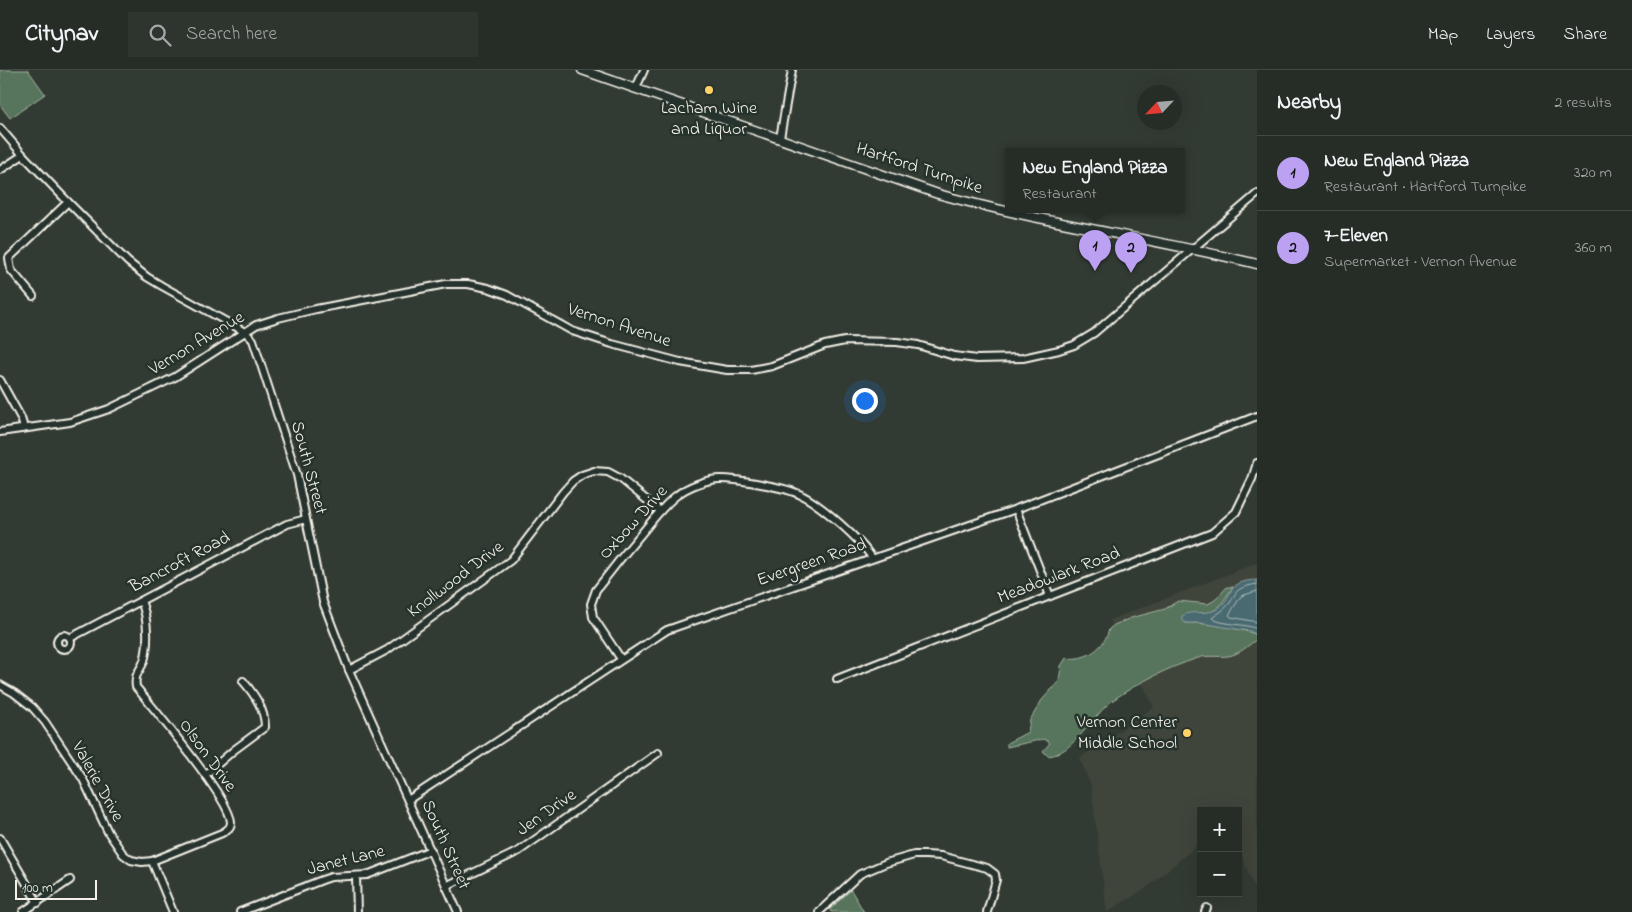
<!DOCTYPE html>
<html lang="en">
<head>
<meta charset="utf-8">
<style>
  :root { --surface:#262c26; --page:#2e342e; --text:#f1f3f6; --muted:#a4a7a7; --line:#424843; --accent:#bca0f2 }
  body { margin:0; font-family:"Indie Flower",sans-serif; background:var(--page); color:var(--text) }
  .controls { position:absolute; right:15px; bottom:15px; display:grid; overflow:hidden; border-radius:0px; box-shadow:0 5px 20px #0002 }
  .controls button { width:45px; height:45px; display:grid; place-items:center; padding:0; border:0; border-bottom:1px solid var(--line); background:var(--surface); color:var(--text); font:25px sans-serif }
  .compass { position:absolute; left:1137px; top:15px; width:45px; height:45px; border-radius:50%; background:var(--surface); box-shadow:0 5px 20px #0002; rotate:244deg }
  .scale { position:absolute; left:15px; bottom:12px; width:82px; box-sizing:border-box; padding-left:5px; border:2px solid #f4f1e8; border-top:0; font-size:14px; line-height:18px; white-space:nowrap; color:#f4f1e8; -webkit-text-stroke:4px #26332d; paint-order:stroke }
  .you { position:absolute; left:864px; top:330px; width:18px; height:18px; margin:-12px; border:4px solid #fff; border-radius:50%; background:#1a73e8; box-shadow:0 0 0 8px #1a73e833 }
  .badge { display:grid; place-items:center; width:32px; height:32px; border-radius:50%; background:var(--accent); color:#111; font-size:16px; font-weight:700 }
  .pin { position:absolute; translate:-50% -41px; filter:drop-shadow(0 1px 2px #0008) }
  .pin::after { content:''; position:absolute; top:26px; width:18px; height:15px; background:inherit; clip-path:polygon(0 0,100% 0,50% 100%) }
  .popup { position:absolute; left:1005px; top:78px; width:180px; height:65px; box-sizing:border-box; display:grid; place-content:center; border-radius:0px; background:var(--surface); filter:drop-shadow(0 1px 4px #0005); font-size:16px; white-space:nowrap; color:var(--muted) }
  .popup b { font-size:19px; color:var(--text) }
  .popup::after { content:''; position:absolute; left:50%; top:100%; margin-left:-10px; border:10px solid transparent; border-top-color:var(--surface) }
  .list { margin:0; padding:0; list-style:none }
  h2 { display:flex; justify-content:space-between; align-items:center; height:65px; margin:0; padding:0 20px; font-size:21px }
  h2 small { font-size:16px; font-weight:400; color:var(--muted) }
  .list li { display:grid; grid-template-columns:32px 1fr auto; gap:15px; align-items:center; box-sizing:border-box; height:75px; padding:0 20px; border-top:1px solid var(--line) }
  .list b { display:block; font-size:19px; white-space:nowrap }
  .list p { margin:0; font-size:16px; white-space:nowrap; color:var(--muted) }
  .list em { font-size:16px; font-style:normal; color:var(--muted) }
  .icon { flex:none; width:28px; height:28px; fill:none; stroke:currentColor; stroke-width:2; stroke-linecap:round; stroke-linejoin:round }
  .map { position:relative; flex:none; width:1257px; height:842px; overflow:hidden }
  header { display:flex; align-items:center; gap:30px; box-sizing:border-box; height:70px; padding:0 25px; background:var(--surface); border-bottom:1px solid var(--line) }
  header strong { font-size:24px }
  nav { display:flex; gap:28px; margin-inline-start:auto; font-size:18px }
  .search { width:350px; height:45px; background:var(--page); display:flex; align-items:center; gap:12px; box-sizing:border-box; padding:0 18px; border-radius:0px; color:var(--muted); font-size:19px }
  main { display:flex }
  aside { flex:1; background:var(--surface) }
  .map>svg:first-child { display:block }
</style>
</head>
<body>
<header>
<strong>Citynav</strong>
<div class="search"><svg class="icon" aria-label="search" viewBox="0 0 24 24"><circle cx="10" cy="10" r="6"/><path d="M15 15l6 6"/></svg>Search here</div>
<nav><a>Map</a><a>Layers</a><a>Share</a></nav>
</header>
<main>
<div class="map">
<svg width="1257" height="842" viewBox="0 0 1257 842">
  <rect width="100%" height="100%" fill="#323b33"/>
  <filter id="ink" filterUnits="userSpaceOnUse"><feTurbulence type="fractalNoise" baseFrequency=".02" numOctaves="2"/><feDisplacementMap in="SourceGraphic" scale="10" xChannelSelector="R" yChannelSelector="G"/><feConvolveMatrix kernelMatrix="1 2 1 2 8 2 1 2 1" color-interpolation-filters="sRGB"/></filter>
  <g filter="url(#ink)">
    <polygon fill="#41453b" points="1257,493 1257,824 1238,776 1238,741 1201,741 1201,772 1145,819 1107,842 1091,716 1080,688 1154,637 1110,550"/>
    <g fill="#57745c" stroke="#a6b2a2">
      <polygon points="0,0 28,0 45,24 10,48 0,35"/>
      <path d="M1227,517H1233C1220,534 1220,545 1194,543L1186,553C1200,552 1245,559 1257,565V569C1250,574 1243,581 1235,584C1225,589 1209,584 1198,588C1167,598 1139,612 1113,630C1094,644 1072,685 1048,686L1043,681L1050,673L1044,669L1007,677V673L1028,662L1030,650L1042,630L1059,611L1061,596L1066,588C1086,591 1105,578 1109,559L1114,555L1131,548L1165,539L1178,531L1208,534L1215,530Z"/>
      <polygon points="851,820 864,842 831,842 830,839"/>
    </g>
    <path fill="#4a6a71" stroke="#8ea0a1" d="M1257,510V565L1250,561L1236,559L1201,553H1186L1182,551V546C1193,539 1205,546 1217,539C1235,527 1224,511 1257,510Z"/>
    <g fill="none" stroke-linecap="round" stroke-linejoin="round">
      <g stroke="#b0bbb8" stroke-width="1">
        <path d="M1257,514C1228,519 1240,525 1224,539C1220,543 1215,545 1212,548C1219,555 1245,553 1257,559"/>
        <polyline points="1257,521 1241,526 1229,545 1231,547 1257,552"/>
      </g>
      <g stroke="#f4f1e8" stroke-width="10">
        <g id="minor">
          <polyline points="636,18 644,0"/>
          <polyline points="0,58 23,85 68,132 128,192 147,207 162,216 245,262 253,270 297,405 323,532 349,600 458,842"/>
          <polyline points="780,68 792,0"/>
          <polyline points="0,100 23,85"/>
          <polyline points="33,226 11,200 9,188 68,132"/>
          <polyline points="0,310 21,348 24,358"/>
          <polyline points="0,362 70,352 109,339 175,307 256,255 278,248 316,239 446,214 468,214 488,218 507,225 572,261 612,274 680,292 727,300 751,300 772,296 825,275 845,271 897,272 918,275 954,286 977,289 1023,288 1059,280 1074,275 1094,263 1257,124"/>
          <polyline points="1016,439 1050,526"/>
          <circle cx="64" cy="572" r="7"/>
          <polyline points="70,568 287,454 306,449"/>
          <path d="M621,589L593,547L591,534L596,520C612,499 629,478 646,458C656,446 665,434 677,425C687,417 707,409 720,409C737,409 786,417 801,425C820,434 861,470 872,488"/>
          <polyline points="349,600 387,580 511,490 563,422 573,411 582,405 594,401 608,402 621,409 660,441"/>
          <polyline points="837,609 1212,463 1236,442 1252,409 1257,393"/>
          <path d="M0,615L14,623L32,637L45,652L83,709L108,762L123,784L131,790L142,792L152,791L222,763C227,760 231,758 231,752C230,729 154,639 136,617C134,603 140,602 144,591C149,574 148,547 141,531"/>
          <path d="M205,705L234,680L265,657C265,639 254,624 243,611"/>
          <polyline points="408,730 667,560 1016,439 1257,346"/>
          <polyline points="0,768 38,833"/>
          <polyline points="152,791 173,842"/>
          <polyline points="356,806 357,842"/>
          <polyline points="446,816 519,781 658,683"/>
          <polyline points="23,842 70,810"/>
          <polyline points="240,842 322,810 331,807 367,805 431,780"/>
          <polyline points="819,842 860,804 886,793 914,785 926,785 941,786 987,798 995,804 996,810 987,842"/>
          <polyline points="1205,842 1207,838"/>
        </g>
      </g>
      <g stroke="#f4f1e8" stroke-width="11">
        <path id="major" d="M582,0L938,124C1043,153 1151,168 1257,194"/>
      </g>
      <use href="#minor" stroke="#26332d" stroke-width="6"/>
      <use href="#major" stroke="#26332d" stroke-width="8"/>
    </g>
  </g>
  <g fill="#ffd166" stroke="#26332d" stroke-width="2">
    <circle cx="709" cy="20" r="5"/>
    <circle cx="1187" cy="663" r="5"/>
  </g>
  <g text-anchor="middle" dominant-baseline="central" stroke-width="5" stroke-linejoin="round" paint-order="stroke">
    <g font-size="18" fill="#f4f1e8" stroke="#26332d">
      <text x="709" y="39">Lacham Wine<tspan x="709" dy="21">and Liquor</tspan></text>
      <text x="1177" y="653" text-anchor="end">Vernon Center<tspan x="1177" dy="21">Middle School</tspan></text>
    </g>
    <g font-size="18" fill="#f4f1e8" stroke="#26332d">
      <text transform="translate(919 99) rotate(18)">Hartford Turnpike</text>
      <text transform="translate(619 256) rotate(18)">Vernon Avenue</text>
      <text transform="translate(197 274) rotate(-31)">Vernon Avenue</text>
      <text transform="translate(308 398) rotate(75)">South Street</text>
      <text transform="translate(634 453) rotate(-48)">Oxbow Drive</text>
      <text transform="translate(180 493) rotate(-28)">Bancroft Road</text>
      <text transform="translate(812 493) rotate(-19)">Evergreen Road</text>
      <text transform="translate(1059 506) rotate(-21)">Meadowlark Road</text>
      <text transform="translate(456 510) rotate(-37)">Knollwood Drive</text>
      <text transform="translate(207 686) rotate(54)">Olson Drive</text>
      <text transform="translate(97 712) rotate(61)">Valerie Drive</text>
      <text transform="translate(547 743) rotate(-35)">Jen Drive</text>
      <text transform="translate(445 775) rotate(66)">South Street</text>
      <text transform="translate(346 791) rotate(-14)">Janet Lane</text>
    </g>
  </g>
</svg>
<div class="controls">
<button>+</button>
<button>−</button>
</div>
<svg class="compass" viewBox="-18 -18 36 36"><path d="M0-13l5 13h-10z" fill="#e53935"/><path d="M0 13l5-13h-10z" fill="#a4a7a7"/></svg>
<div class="scale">100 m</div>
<div class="you"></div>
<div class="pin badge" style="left:1095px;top:201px">1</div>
<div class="popup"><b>New England Pizza</b>Restaurant</div>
<div class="pin badge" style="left:1131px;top:203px">2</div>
</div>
<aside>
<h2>Nearby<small>2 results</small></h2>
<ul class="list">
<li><span class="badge">1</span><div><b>New England Pizza</b><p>Restaurant · Hartford Turnpike</p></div><em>320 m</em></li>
<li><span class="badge">2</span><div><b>7-Eleven</b><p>Supermarket · Vernon Avenue</p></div><em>360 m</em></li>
</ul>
</aside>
</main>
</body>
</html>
